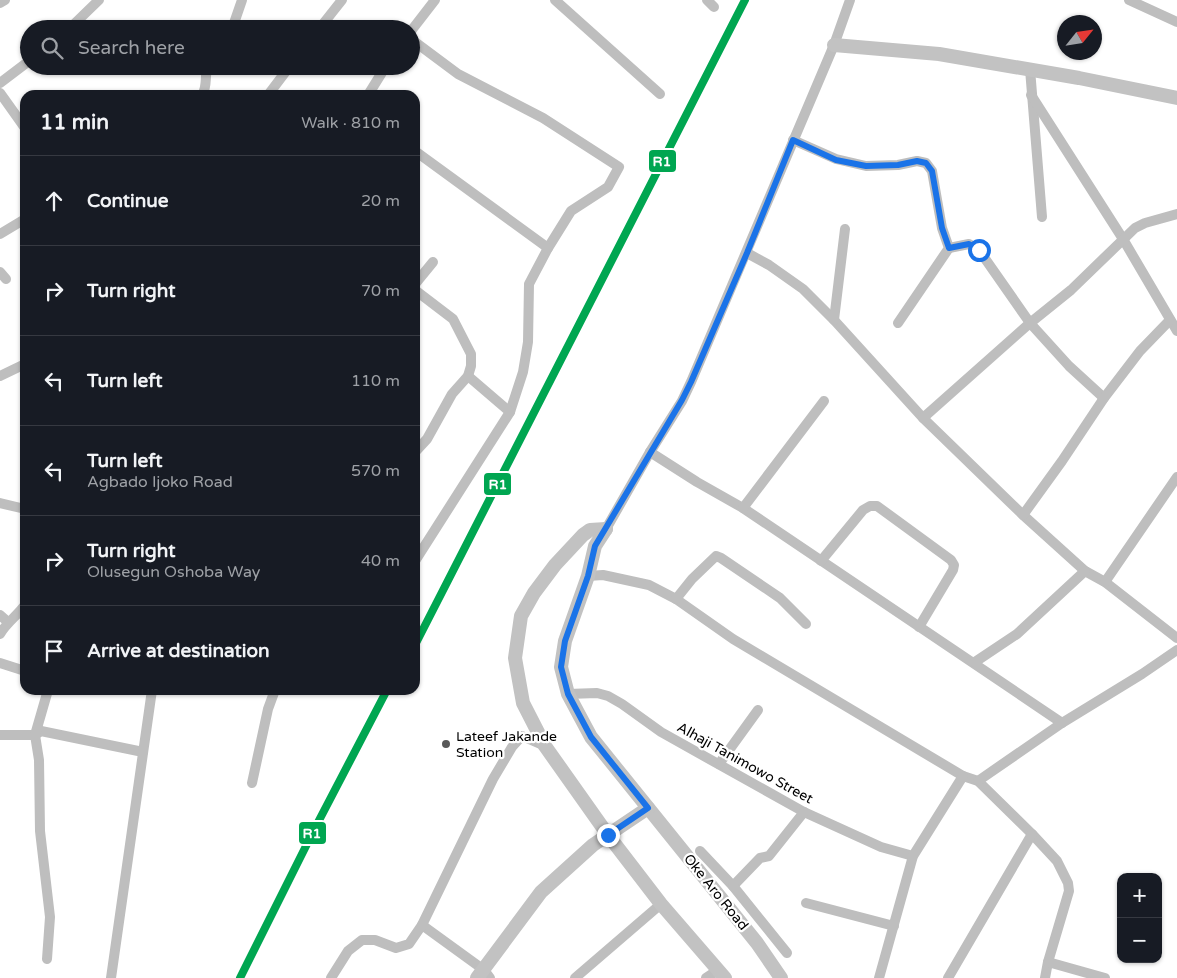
<!DOCTYPE html>
<html lang="en">
<head>
<meta charset="utf-8">
<style>
  :root { --surface:#171b24; --page:#20242c; --text:#f1f3f6; --muted:#9ea1a6; --line:#363941 }
  body { margin:0; font-family:"Varela Round",sans-serif; background:var(--page); color:var(--text) }
  .controls { position:absolute; right:15px; bottom:15px; display:grid; overflow:hidden; border-radius:10px; box-shadow:0 1px 4px #0004 }
  .controls button { width:45px; height:45px; display:grid; place-items:center; padding:0; border:0; border-bottom:1px solid var(--line); background:var(--surface); color:var(--text); font:25px sans-serif }
  .compass { position:absolute; left:1057px; top:15px; width:45px; height:45px; border-radius:50%; background:var(--surface); box-shadow:0 1px 4px #0004; rotate:60deg }
  .stop { position:absolute; width:15px; height:15px; margin:-11px; border:4px solid #1a73e8; border-radius:50%; background:#fff }
  .stop.end { background:#1a73e8; border-color:#fff; box-shadow:0 1px 5px #0008 }
  .list { margin:0; padding:0; list-style:none }
  h2 { display:flex; justify-content:space-between; align-items:center; height:65px; margin:0; padding:0 20px; font-size:21px }
  h2 small { font-size:16px; font-weight:400; color:var(--muted) }
  .list li { display:grid; grid-template-columns:32px 1fr auto; gap:15px; align-items:center; box-sizing:border-box; height:90px; padding:0 20px; border-top:1px solid var(--line) }
  .list b { display:block; font-size:19px; white-space:nowrap }
  .list p { margin:0; font-size:16px; white-space:nowrap; color:var(--muted) }
  .list em { font-size:16px; font-style:normal; color:var(--muted) }
  .icon { flex:none; width:28px; height:28px; fill:none; stroke:currentColor; stroke-width:2; stroke-linecap:round; stroke-linejoin:round }
  .map { position:relative; flex:none; width:1177px; height:978px; overflow:hidden }
  .search { position:absolute; background:var(--surface); box-shadow:0 1px 4px #0004; left:20px; top:20px; width:400px; height:55px; display:flex; align-items:center; gap:12px; box-sizing:border-box; padding:0 18px; border-radius:28px; color:var(--muted); font-size:19px }
  .panel { position:absolute; background:var(--surface); box-shadow:0 1px 4px #0004; left:20px; top:90px; width:400px; height:605px; border-radius:15px }
  .map>svg:first-child { display:block }
</style>
</head>
<body>
<div class="map">
<svg width="1177" height="978" viewBox="0 0 1177 978">
  <rect width="100%" height="100%" fill="#fff"/>
  <g fill="none" stroke-linecap="round" stroke-linejoin="round">
    <g stroke="#bebebe" stroke-width="10">
      <polyline points="555,0 660,94"/>
      <polyline points="707,0 714,7"/>
      <polyline points="1129,0 1177,22"/>
      <polyline points="0,3 5,0"/>
      <polyline points="69,29 99,0"/>
      <polyline points="232,29 242,0"/>
      <polyline points="319,29 342,0"/>
      <polyline points="411,31 435,0"/>
      <polyline points="411,39 458,74 543,118 619,167 608,187 571,211 548,248 529,284 528,342 523,372 510,412"/>
      <polyline points="1030,69 1042,217"/>
      <polyline points="0,83 29,61"/>
      <polyline points="0,93 25,128"/>
      <path d="M202,95C208,86 204,76 208,66"/>
      <polyline points="268,95 290,66"/>
      <polyline points="368,95 386,66"/>
      <polyline points="1031,95 1123,239 1177,331"/>
      <polyline points="793,140 836,159 866,166 898,165 917,161 926,163 932,171 942,228 949,248 898,323"/>
      <polyline points="415,151 548,248"/>
      <polyline points="0,234 25,219"/>
      <polyline points="949,248 969,244 979,250 1030,323 1069,366 1104,398"/>
      <polyline points="747,253 769,265 803,289 834,320 923,418 1023,515 1085,571 1105,582 1177,638"/>
      <polyline points="0,272 6,279"/>
      <polyline points="415,284 433,262"/>
      <polyline points="415,290 453,319 471,354 471,366 468,376 452,394 427,439 415,452"/>
      <polyline points="834,320 845,229"/>
      <polyline points="0,376 25,364"/>
      <polyline points="923,418 1030,323 1071,290 1135,228 1145,223 1177,214"/>
      <polyline points="650,452 697,482 743,508 1062,723"/>
      <polyline points="0,503 25,509"/>
      <polyline points="743,508 824,401"/>
      <polyline points="1023,515 1062,461 1104,398 1140,351 1170,320"/>
      <polyline points="606,529 650,452 682,401 691,382 834,45 850,0"/>
      <polyline points="415,561 510,412 468,376"/>
      <polyline points="821,561 863,510 870,506 877,506 951,560 954,565 953,570 919,627"/>
      <polyline points="588,576 603,575 649,585 676,599 733,639 963,776 978,781 1032,834 1057,861 1068,883 1069,891 1048,962 1045,978"/>
      <polyline points="1105,582 1177,477"/>
      <polyline points="676,599 692,579 716,556 721,558 780,598 806,624"/>
      <polyline points="0,615 8,622"/>
      <path d="M0,634C7,622 17,616 25,605"/>
      <polyline points="975,662 1017,634 1085,571"/>
      <polyline points="0,663 25,671"/>
      <polyline points="568,694 597,693 608,696 622,704 661,732 804,812 881,847 913,856"/>
      <polyline points="0,735 35,735 41,731 143,752"/>
      <polyline points="719,764 758,710"/>
      <polyline points="978,781 1062,723 1142,674 1177,650"/>
      <polyline points="252,783 268,709 275,690"/>
      <polyline points="700,851 733,886 760,858 769,856 804,812"/>
      <polyline points="733,886 787,953"/>
      <polyline points="806,903 894,926"/>
      <polyline points="422,925 484,970 490,978"/>
      <polyline points="47,959 50,917 40,831 39,760 35,735 48,690"/>
      <polyline points="1048,962 1105,978"/>
      <polyline points="111,978 152,690"/>
      <polyline points="331,978 348,951 362,940 375,940 396,948 409,944 422,925 493,779 512,747 522,736 545,746"/>
      <polyline points="575,978 661,904"/>
      <polyline points="706,978 718,970"/>
      <polyline points="879,978 913,856 963,776"/>
      <polyline points="948,978 1032,834"/>
    </g>
    <g stroke="#c2c2c2" stroke-width="14">
      <polyline points="834,45 939,54 1079,78 1177,98"/>
      <polyline points="606,529 590,530 583,535 555,565 534,593 521,616 515,658 523,703 545,746 608,835 661,904 725,978"/>
      <polyline points="606,529 595,546 588,576 565,641 561,667 568,694 591,737 757,943 781,978"/>
      <polyline points="477,978 541,892 593,845 648,808"/>
    </g>
    <g stroke="#fff" stroke-width="11">
      <g id="rail-1">
        <polyline points="415,645 745,0"/>
        <polyline points="240,978 314,830 387,690"/>
      </g>
    </g>
    <use href="#rail-1" stroke="#00a651" stroke-width="8"/>
  </g>
  <g fill="none" stroke-linecap="round" stroke-linejoin="round">
    <polyline stroke="#1a73e8" stroke-width="6" points="608,835 648,808 591,737 568,694 561,667 565,641 588,576 595,546 682,400 691,382 747,253 793,140 836,160 866,166 898,165 917,161 926,163 932,171 942,228 949,248 969,244 979,250"/>
  </g>
  <circle fill="#595959" stroke="#fff" stroke-width="2" cx="446" cy="744" r="5"/>
  <g text-anchor="middle" dominant-baseline="central" stroke-width="4.5" stroke-linejoin="round" paint-order="stroke">
    <g font-size="14" fill="#000" stroke="#fff" text-anchor="start">
      <text x="456" y="736">Lateef Jakande<tspan x="456" dy="16">Station</tspan></text>
    </g>
    <g font-size="14" fill="#000" stroke="#fff">
      <text transform="translate(745 763) rotate(29)">Alhaji Tanimowo Street</text>
      <text transform="translate(716 892) rotate(51)">Oke Aro Road</text>
    </g>
  </g>
  <g stroke="#fff" stroke-width="2">
    <rect x="648" y="149" width="29" height="24" rx="5" fill="#00a651"/>
    <rect x="483" y="472" width="29" height="24" rx="5" fill="#00a651"/>
    <rect x="298" y="821" width="29" height="24" rx="5" fill="#00a651"/>
  </g>
  <g font-size="14" text-anchor="middle" font-weight="bold" fill="#fff">
    <text x="662" y="166">R1</text>
    <text x="498" y="489">R1</text>
    <text x="312" y="838">R1</text>
  </g>
</svg>
<div class="controls">
<button>+</button>
<button>−</button>
</div>
<svg class="compass" viewBox="-18 -18 36 36"><path d="M0-13l5 13h-10z" fill="#e53935"/><path d="M0 13l5-13h-10z" fill="#9ea1a6"/></svg>
<div class="stop" style="left:979px;top:250px"></div>
<div class="stop end" style="left:608px;top:835px"></div>
<div class="search"><svg class="icon" aria-label="search" viewBox="0 0 24 24"><circle cx="10" cy="10" r="6"/><path d="M15 15l6 6"/></svg>Search here</div>
<section class="panel">
<h2>11 min<small>Walk · 810 m</small></h2>
<ul class="list">
<li><svg class="icon" aria-label="ahead" viewBox="0 0 24 24"><path d="M12 20V5M6 11l6-6 6 6"/></svg><div><b>Continue</b></div><em>20 m</em></li>
<li><svg class="icon" aria-label="right" viewBox="0 0 24 24"><path d="M7 20v-9h11M14 6l5 5-5 5"/></svg><div><b>Turn right</b></div><em>70 m</em></li>
<li><svg class="icon" aria-label="left" viewBox="0 0 24 24"><path d="M17 20v-9H6M10 6l-5 5 5 5"/></svg><div><b>Turn left</b></div><em>110 m</em></li>
<li><svg class="icon" aria-label="left" viewBox="0 0 24 24"><path d="M17 20v-9H6M10 6l-5 5 5 5"/></svg><div><b>Turn left</b><p>Agbado Ijoko Road</p></div><em>570 m</em></li>
<li><svg class="icon" aria-label="right" viewBox="0 0 24 24"><path d="M7 20v-9h11M14 6l5 5-5 5"/></svg><div><b>Turn right</b><p>Olusegun Oshoba Way</p></div><em>40 m</em></li>
<li><svg class="icon" aria-label="arrive" viewBox="0 0 24 24"><path d="M6 21V4h12l-3 4 3 4H6"/></svg><div><b>Arrive at destination</b></div></li>
</ul>
</section>
</div>
</body>
</html>
